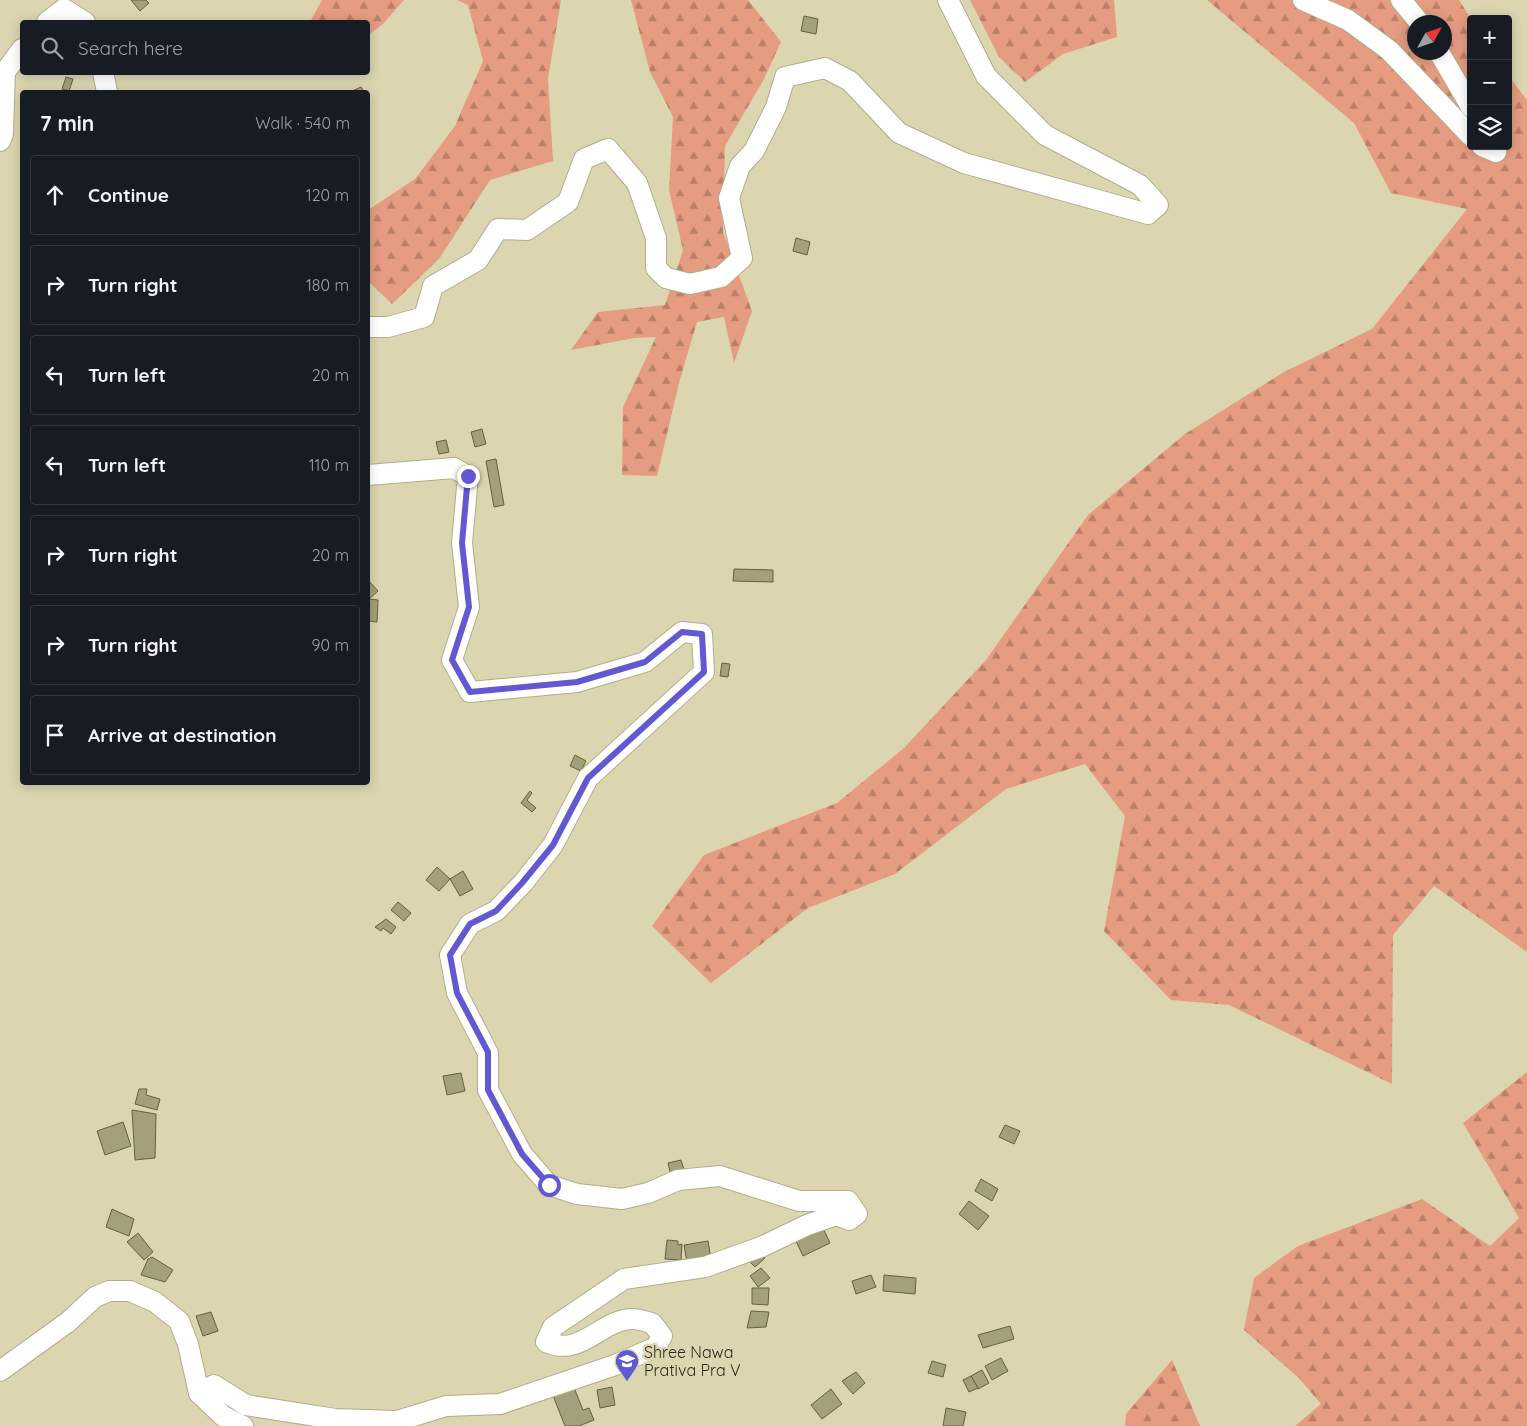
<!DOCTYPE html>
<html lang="en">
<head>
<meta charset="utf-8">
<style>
  :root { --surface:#171b24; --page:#20242c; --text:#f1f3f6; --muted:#9ea1a6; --line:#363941 }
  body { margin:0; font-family:Quicksand,sans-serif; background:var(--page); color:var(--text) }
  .controls { position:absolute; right:15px; top:15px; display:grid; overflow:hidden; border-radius:5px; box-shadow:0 2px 12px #0003 }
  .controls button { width:45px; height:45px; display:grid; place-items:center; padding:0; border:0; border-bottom:1px solid var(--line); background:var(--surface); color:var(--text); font:25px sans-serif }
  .compass { position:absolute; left:1407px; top:15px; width:45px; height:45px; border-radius:50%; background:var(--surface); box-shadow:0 2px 12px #0003; rotate:50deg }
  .stop { position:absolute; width:15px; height:15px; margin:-11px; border:4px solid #6259d2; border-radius:50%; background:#fff }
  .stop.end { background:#6259d2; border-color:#fff; box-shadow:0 1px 5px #0008 }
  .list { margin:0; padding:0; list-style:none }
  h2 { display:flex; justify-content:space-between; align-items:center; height:65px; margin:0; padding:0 20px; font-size:21px }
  h2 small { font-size:16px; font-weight:400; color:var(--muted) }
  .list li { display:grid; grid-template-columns:32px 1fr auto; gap:15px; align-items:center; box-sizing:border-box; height:80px; margin:0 10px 10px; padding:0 10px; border:1px solid var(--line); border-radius:5px }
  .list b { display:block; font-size:19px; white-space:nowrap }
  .list em { font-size:16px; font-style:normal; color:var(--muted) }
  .icon { flex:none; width:28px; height:28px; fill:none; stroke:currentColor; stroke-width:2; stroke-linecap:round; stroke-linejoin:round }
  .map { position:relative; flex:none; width:1527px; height:1426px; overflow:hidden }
  .search { position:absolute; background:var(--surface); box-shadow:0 2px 12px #0003; left:20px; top:20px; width:350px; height:55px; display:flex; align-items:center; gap:12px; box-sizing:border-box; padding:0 18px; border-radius:5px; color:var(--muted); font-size:19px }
  .panel { position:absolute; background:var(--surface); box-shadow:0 2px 12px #0003; left:20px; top:90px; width:350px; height:695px; border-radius:5px }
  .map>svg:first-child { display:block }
</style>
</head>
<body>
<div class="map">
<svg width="1527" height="1426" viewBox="0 0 1527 1426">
  <defs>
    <pattern id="forest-firs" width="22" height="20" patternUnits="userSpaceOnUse" patternTransform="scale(1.25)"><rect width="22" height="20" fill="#e59c80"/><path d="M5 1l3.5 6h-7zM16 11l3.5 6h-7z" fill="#ba7f68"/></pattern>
  </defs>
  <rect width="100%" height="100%" fill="#dbd6b0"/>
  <g fill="url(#forest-firs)" fill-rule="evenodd">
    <polygon points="322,0 404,0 383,24 368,35 368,22 310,22"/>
    <polygon points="457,0 561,0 548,79 553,161 490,180 439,259 392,304 368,281 368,210 415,179 455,126 483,61 468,5"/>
    <polygon points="631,0 748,0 781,42 764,79 725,146 723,232 752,311 734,363 724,317 697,322 680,379 657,476 622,475 623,407 656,337 634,338 571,350 598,312 665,305 683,250 669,190 673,117 650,72"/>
    <polygon points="970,0 1114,0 1117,37 1063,54 1025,82 999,57"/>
    <path d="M1207,0H1459L1471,19V146H1508V75L1527,100V952L1434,886L1393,935L1392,1084L1229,1005L1171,1000L1104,931L1125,816L1085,764L1006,789L895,874L808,908L711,983L652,926L704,855L837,803L904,748L986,660L1088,515L1185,434L1284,372L1372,329L1467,209L1391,193L1354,123ZM1414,22H1444V52H1414Z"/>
    <polygon points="1527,1072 1527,1426 1295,1426 1321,1404 1299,1378 1244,1330 1254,1278 1298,1246 1422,1199 1490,1246 1519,1218 1463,1123"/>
    <polygon points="1172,1360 1200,1426 1125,1426 1126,1414"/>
  </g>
  <g fill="#a4a07b" stroke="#65603e">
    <polygon points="131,0 146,0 149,3 140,11"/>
    <polygon points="804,16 818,19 816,34 801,31"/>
    <polygon points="66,77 73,79 69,91 62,89"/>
    <polygon points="361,87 364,92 350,92"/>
    <polygon points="796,238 810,242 807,255 793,251"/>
    <polygon points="482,429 486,444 475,447 471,432"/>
    <polygon points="446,440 449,452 439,454 436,442"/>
    <polygon points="496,459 504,505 494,507 486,461"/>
    <polygon points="734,569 773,570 773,582 733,581"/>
    <polygon points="369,581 378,591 369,599 368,583"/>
    <polygon points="369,599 378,600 377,622 368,621"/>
    <polygon points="722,663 730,664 728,677 720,676"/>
    <polygon points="575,755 586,761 581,771 570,766"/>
    <polygon points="530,791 532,793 527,800 536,808 532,812 521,803"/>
    <polygon points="437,867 450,879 439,891 426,880"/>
    <polygon points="463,871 473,889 460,896 450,879"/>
    <polygon points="398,902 411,913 404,921 391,910"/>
    <polygon points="386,919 396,927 391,934 383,928 381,931 375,927"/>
    <polygon points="461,1073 465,1091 447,1095 443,1076"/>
    <polygon points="139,1089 147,1089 146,1095 160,1099 157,1110 135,1104"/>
    <polygon points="132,1110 156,1114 155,1158 135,1160"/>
    <polygon points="123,1122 131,1146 105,1155 97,1131"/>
    <polygon points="1005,1125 1020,1131 1014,1144 999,1137"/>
    <polygon points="681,1160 685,1173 671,1176 668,1163"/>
    <polygon points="981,1179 998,1189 992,1201 975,1191"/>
    <polygon points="969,1201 989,1216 978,1230 959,1214"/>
    <polygon points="112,1209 134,1219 129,1236 106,1227"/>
    <polygon points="823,1228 830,1243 803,1256 796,1241"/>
    <polygon points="138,1233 153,1252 144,1260 127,1242"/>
    <polygon points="667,1240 678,1241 678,1245 682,1244 681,1260 665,1259"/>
    <polygon points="708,1241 711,1259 687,1263 684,1245"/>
    <polygon points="758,1251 765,1258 755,1267 748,1260"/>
    <polygon points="152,1257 173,1270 165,1282 141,1275 148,1259"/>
    <polygon points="761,1268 770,1278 758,1287 750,1276"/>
    <polygon points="871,1275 876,1287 856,1294 852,1281"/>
    <polygon points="884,1275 916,1278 915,1294 883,1291"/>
    <polygon points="752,1288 769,1288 768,1305 752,1304"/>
    <polygon points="751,1311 769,1312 766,1327 747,1328"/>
    <polygon points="211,1312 218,1331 203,1336 196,1316"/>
    <polygon points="1010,1326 1014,1339 983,1348 978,1335"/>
    <polygon points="1001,1358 1008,1371 992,1380 985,1366"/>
    <polygon points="932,1361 946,1365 943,1377 928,1373"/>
    <polygon points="982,1370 989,1383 978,1389 971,1376"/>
    <polygon points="856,1372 865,1383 853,1394 842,1381"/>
    <polygon points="971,1376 978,1388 969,1392 963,1380"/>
    <polygon points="573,1385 583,1410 589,1408 594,1420 579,1426 565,1426 552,1393"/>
    <polygon points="612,1387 615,1405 600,1408 597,1390"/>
    <polygon points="831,1389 842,1404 822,1419 811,1405"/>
    <polygon points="946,1408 966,1412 963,1426 943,1426"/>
  </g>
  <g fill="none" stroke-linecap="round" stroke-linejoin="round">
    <g stroke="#b2ad88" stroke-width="22">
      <g id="minor">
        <polyline points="1303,0 1348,20 1389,50 1471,136"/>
        <polyline points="1401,0 1419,22"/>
        <polyline points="47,22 64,9 85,22"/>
        <polyline points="1439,52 1471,107"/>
        <polyline points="103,72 107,92"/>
        <polyline points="0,141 3,134 5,72 22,49"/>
        <polyline points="1482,146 1496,152 1493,146"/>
        <polyline points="368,327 388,327 424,317 433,286 478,260 498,229 527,230 568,202 584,159 608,149 637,183 656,238 656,268 666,278 690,284 721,277 742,258 729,198 740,166 754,151 776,107 785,77 825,68 850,81 899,133 964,163 1148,214 1158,205 1140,185 1045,135 986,76 948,0"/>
        <polyline points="0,1371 68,1322 95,1297 109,1291 130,1291 155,1302 179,1321 188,1344 199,1393 223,1416 243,1426"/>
        <path d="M199,1393L214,1385L246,1405L335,1419L397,1421L446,1406L500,1404L615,1365L656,1347L662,1336L652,1323C646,1322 639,1319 633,1319C600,1319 582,1358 546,1342L553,1327L624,1279L705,1267L761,1247L807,1225L836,1215L849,1220L857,1214L848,1201H799L720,1176L678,1180L648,1193L622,1199L577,1194L549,1185L522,1154L488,1090V1053L457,993L450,955L470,924L496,911L523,883L553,845L588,778L704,672L702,634L682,632L645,662L577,682L470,692L452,660L469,607L462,543L468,476L454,468L368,475"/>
      </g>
    </g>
    <use href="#minor" stroke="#fff" stroke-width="20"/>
  </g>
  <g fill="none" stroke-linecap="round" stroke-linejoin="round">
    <polyline stroke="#6259d2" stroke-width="6" points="468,476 462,543 469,607 452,660 470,692 577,682 645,662 682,632 702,634 704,672 588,778 553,845 522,883 496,911 470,924 450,955 457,993 488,1052 488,1090 522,1154 549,1185"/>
  </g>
  <defs>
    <g id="school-pin" transform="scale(1.25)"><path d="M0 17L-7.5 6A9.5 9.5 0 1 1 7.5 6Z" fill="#6259d2" stroke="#dbd6b0"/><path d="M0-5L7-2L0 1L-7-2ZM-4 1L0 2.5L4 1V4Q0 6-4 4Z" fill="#fff"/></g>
  </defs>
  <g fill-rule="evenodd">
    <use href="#school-pin" x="627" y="1361"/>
  </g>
  <g text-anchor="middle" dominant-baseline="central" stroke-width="5" stroke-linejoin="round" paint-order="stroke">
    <g font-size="16" fill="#2b291b" stroke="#dbd6b0" text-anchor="start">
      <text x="644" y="1352">Shree Nawa<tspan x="644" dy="18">Prativa Pra V</tspan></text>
    </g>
  </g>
</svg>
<div class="controls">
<button>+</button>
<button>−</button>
<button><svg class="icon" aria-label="layers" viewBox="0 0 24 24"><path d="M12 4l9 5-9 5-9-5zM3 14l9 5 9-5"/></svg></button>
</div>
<svg class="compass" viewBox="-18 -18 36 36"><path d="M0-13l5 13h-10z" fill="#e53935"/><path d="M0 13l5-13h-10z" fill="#9ea1a6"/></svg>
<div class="stop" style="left:549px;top:1185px"></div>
<div class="stop end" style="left:468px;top:476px"></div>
<div class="search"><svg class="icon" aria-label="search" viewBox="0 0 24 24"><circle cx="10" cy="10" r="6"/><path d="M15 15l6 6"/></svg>Search here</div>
<section class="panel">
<h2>7 min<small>Walk · 540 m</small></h2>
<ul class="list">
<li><svg class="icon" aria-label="ahead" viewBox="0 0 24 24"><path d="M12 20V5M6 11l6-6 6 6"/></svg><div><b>Continue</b></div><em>120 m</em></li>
<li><svg class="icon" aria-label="right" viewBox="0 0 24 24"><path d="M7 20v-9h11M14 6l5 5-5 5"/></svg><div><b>Turn right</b></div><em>180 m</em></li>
<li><svg class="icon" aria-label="left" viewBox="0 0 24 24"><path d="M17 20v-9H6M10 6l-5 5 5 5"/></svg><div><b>Turn left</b></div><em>20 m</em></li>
<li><svg class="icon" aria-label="left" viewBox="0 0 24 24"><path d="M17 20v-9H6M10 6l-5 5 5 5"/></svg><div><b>Turn left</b></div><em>110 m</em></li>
<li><svg class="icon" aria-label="right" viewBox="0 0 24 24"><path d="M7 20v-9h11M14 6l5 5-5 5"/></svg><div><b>Turn right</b></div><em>20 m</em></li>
<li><svg class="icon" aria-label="right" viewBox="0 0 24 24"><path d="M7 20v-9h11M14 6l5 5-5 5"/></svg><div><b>Turn right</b></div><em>90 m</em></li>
<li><svg class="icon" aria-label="arrive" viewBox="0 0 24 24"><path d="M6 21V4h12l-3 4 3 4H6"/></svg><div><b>Arrive at destination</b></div></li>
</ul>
</section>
</div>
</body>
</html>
